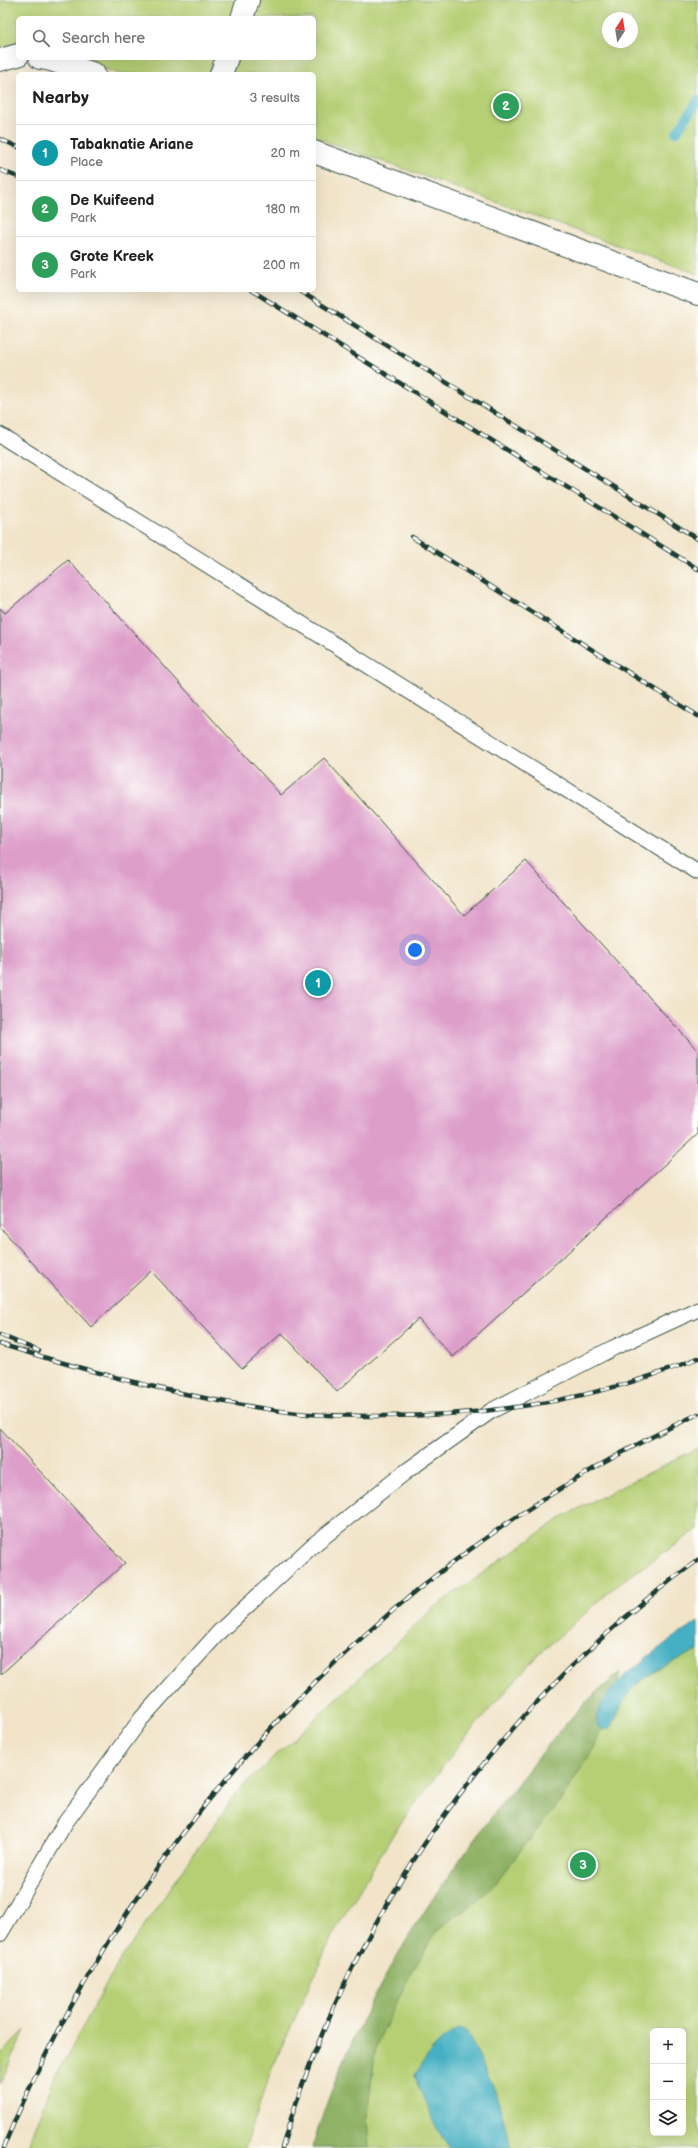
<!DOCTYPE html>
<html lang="en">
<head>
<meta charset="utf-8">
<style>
  :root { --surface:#fff; --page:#f2f2f2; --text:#222; --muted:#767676; --line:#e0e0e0; --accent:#c8321e }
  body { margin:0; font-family:"Balsamiq Sans",sans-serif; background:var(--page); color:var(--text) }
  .controls { position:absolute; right:12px; bottom:12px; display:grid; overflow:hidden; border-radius:6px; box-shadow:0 4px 16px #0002 }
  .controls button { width:36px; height:36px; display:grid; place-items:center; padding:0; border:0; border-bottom:1px solid var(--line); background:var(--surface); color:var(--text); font:20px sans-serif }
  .compass { position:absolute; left:602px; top:12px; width:36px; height:36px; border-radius:50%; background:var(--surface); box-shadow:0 4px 16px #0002; rotate:12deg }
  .you { position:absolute; left:415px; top:950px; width:14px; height:14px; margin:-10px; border:3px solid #fff; border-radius:50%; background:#1a73e8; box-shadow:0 0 0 6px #1a73e833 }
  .badge { display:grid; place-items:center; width:26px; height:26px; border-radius:50%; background:var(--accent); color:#fff; font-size:13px; font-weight:700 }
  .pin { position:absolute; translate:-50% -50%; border:2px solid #fff; box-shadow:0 1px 4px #0006 }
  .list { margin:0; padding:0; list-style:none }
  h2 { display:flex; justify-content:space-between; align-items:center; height:52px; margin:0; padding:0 16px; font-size:17px }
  h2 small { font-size:13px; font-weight:400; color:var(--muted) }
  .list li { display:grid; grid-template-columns:26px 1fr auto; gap:12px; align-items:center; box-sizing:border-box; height:56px; padding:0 16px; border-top:1px solid var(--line) }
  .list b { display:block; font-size:15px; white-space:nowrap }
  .list p { margin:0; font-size:13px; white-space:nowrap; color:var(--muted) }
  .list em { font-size:13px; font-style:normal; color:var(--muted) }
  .icon { flex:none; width:22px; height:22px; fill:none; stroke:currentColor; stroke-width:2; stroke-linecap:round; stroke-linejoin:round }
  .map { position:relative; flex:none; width:698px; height:2148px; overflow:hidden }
  .search { position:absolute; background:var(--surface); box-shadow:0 4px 16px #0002; left:16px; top:16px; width:300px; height:44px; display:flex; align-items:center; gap:10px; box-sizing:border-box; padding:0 14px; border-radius:6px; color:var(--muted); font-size:15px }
  .panel { position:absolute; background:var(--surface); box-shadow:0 4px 16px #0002; left:16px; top:72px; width:300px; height:220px; border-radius:6px }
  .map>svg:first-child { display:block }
</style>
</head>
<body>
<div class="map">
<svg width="698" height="2148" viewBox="0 0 698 2148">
  <rect width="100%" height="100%" fill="#fdfcf7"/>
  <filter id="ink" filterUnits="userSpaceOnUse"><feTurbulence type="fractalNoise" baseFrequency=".025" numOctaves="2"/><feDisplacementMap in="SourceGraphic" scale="8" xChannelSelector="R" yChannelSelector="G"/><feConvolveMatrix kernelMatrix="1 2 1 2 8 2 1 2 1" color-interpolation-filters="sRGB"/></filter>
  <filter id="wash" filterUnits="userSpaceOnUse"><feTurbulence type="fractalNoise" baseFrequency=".012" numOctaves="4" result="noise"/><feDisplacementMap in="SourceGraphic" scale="16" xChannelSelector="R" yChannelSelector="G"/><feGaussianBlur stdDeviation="0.9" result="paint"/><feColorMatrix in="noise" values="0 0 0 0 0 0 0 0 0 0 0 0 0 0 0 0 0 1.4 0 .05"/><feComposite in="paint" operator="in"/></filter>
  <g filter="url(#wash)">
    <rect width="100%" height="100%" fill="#f1e4c9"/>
    <g fill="#b6cf74" stroke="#6a8654" fill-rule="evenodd">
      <path d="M0,0H698V274L314,137V74H120L71,58H314V18H18V45H8L0,61ZM608,18H632V42H608Z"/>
      <polygon points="698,1448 698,1529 617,1585 538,1655 463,1740 397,1828 333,1934 272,2069 245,2148 28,2148 54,2079 118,1963 238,1791 436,1606 564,1516"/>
      <path d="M698,1640V2148H312L336,2079L362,2020L615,1696ZM653,2031H683V2133H653Z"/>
      <polygon points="25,2030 0,2084 0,2055"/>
    </g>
    <path fill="#90b266" stroke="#58784d" d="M620,1672L615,1696L594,1748L561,1800L500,1877L477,1901L438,1929L409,1977L376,2045L367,2116L369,2148H312C350,2021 419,1910 500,1806C526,1773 551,1739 580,1708C593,1695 607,1684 620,1672Z"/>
    <g fill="#45b0c3" stroke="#32767c">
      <path d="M698,1622V1650C678,1660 654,1670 636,1685C625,1696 618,1714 611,1728L604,1730L598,1727C587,1692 673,1638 698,1622Z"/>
      <path d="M460,2028L467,2032L495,2091L512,2148H449L434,2124L427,2103L419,2089L415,2075C426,2056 441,2037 460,2028Z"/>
    </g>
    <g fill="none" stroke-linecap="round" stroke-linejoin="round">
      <polyline stroke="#45b0c3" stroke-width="9" points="676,133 698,100"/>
    </g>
    <g id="blocks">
      <g fill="#dd9eca">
        <polygon points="68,560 281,795 324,758 464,915 526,861 698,1051 698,1134 453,1357 418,1319 337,1392 282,1333 242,1369 151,1271 91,1327 0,1227 0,608 5,613"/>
        <polygon points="0,1428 125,1563 0,1675"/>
      </g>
    </g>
  </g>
  <g filter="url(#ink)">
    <use href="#blocks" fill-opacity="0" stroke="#3e564a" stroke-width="1"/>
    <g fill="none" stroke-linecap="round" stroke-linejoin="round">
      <g stroke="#3e564a" stroke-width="17">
        <g id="service">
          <polyline points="0,435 698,872"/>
          <polyline points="0,1934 65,1823 141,1719 220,1631 312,1546 408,1470 491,1411 613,1348 698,1309"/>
        </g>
      </g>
      <g stroke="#3e564a" stroke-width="24">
        <g id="minor">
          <polyline points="242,18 248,0"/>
          <polyline points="40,58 51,60 94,74"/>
          <polyline points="0,60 18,55"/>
          <polyline points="221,74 227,58"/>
          <polyline points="314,152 698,294"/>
        </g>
      </g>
      <use href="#service" stroke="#fff" stroke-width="15"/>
      <use href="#minor" stroke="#fff" stroke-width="22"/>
      <g stroke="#1f3d34" stroke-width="4.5">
        <g id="rail">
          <polyline points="0,139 18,147"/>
          <polyline points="0,170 18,177"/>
          <polyline points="251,290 698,569"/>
          <polyline points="298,290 698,539"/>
          <polyline points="412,537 698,716"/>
          <polyline points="0,1335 39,1351"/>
          <path d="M0,1344C97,1374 196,1401 297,1413C325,1416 354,1416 383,1416C490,1416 599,1400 698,1358"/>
          <path d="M3,2148C138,1825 380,1564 698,1414"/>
          <path d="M282,2148C350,1913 500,1703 698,1560"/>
        </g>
      </g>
      <use href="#rail" stroke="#fdfcf7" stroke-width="3" stroke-dasharray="9" stroke-linecap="butt"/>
    </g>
  </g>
</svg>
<div class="controls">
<button>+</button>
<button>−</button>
<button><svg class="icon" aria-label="layers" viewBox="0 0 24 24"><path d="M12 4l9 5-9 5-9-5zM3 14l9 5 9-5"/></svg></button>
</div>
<svg class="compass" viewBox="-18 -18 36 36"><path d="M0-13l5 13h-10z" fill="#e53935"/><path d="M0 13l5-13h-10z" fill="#767676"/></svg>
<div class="you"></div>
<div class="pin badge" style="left:318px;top:983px;background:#0f9aa8">1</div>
<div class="pin badge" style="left:506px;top:106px;background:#2e9e5b">2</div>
<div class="pin badge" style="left:583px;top:1865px;background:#2e9e5b">3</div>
<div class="search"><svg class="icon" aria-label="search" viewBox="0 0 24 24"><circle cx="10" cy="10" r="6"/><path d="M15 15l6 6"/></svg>Search here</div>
<section class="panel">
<h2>Nearby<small>3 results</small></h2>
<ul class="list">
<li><span class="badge" style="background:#0f9aa8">1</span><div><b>Tabaknatie Ariane</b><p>Place</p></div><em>20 m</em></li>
<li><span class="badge" style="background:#2e9e5b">2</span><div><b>De Kuifeend</b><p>Park</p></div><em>180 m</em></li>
<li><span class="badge" style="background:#2e9e5b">3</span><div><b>Grote Kreek</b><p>Park</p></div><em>200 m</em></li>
</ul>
</section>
</div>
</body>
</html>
